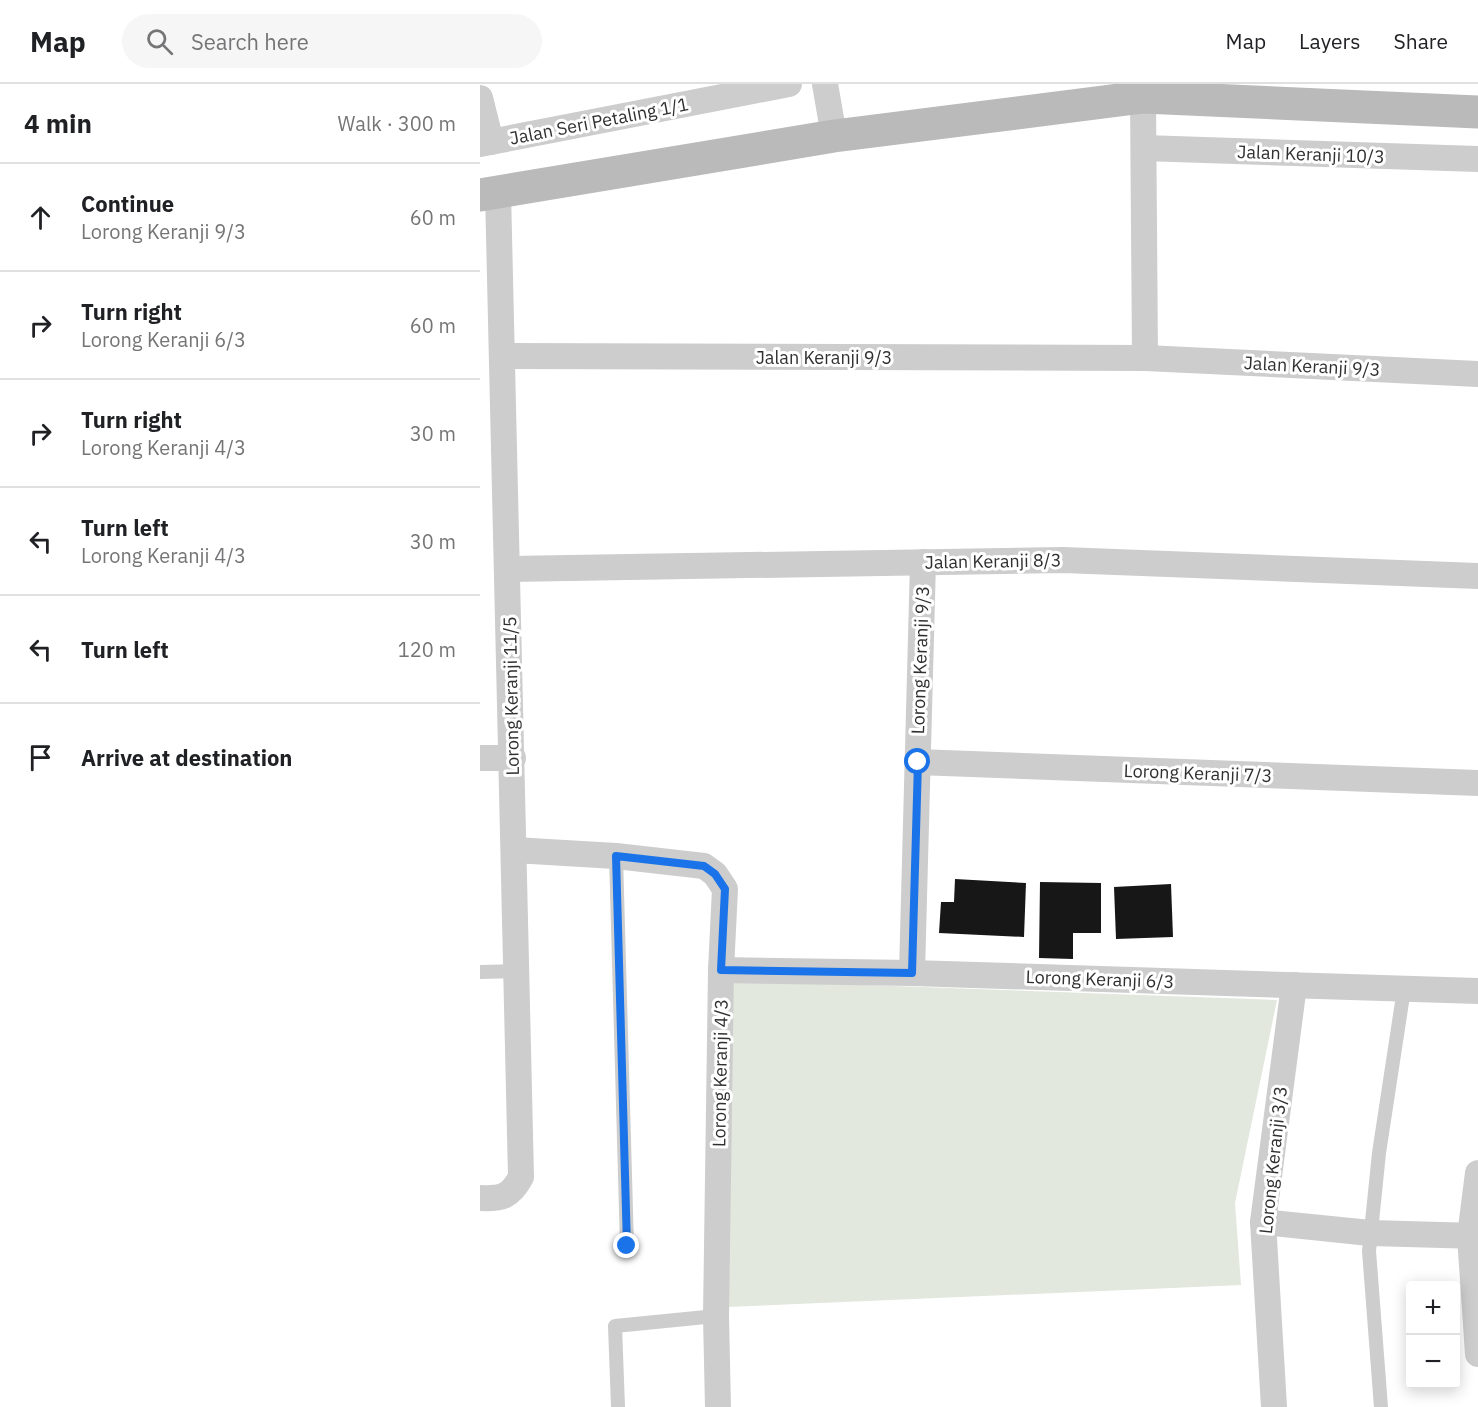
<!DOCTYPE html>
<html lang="en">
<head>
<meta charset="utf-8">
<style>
  :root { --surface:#fff; --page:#f6f6f6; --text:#202124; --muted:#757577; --line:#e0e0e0 }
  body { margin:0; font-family:"IBM Plex Sans",sans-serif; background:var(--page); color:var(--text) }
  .controls { position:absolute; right:18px; bottom:18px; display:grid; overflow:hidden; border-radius:6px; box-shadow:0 3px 15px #0003 }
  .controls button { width:54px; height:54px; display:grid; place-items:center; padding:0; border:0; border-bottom:2px solid var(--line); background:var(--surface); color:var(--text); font:30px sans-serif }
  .stop { position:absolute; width:18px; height:18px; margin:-14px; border:4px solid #1a73e8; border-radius:50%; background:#fff }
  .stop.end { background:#1a73e8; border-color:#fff; box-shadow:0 2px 6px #0008 }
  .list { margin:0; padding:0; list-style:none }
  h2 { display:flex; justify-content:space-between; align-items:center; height:78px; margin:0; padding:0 24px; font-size:26px }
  h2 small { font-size:20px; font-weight:400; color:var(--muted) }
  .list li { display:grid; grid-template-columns:39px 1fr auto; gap:18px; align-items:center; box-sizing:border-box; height:108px; padding:0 24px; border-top:2px solid var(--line) }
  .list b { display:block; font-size:22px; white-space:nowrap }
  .list p { margin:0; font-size:20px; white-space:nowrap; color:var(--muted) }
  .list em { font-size:20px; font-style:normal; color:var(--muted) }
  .icon { flex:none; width:33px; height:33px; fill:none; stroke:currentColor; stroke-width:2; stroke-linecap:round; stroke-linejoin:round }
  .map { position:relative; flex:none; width:998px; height:1323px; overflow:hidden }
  header { display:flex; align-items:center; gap:36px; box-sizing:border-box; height:84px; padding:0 30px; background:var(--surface); border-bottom:2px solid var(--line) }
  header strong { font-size:28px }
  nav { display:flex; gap:33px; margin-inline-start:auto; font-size:21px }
  .search { width:420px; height:54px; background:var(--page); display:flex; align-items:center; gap:15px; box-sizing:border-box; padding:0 21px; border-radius:33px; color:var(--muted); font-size:22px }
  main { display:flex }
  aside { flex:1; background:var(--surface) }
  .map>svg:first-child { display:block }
</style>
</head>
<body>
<header>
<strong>Map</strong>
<div class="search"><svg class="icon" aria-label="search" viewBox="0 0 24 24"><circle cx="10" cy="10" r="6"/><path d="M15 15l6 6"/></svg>Search here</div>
<nav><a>Map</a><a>Layers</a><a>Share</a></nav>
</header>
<main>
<aside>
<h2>4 min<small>Walk · 300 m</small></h2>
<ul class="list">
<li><svg class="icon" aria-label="ahead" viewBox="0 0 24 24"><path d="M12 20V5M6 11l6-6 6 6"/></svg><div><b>Continue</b><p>Lorong Keranji 9/3</p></div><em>60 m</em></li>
<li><svg class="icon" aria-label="right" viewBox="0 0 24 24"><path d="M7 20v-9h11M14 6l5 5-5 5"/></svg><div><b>Turn right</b><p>Lorong Keranji 6/3</p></div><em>60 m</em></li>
<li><svg class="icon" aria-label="right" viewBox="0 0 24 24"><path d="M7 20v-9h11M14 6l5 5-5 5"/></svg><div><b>Turn right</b><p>Lorong Keranji 4/3</p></div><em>30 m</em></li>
<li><svg class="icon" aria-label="left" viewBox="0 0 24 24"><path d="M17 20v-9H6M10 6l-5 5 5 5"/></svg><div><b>Turn left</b><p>Lorong Keranji 4/3</p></div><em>30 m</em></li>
<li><svg class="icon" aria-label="left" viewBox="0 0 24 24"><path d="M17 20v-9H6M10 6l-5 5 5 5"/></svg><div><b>Turn left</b></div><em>120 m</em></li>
<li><svg class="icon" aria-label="arrive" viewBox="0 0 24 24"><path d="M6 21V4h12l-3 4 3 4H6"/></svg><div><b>Arrive at destination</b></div></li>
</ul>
</aside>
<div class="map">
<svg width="998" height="1323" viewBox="0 0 998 1323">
  <rect width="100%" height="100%" fill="#fff"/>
  <polygon fill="#e2e8dd" points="247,896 797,916 755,1119 761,1201 247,1223"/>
  <g fill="#171717">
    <polygon points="475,795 546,799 544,853 459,849 461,818 474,818"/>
    <polygon points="560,798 621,799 621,849 593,849 593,875 559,874"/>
    <polygon points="691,800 693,853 636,855 634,803"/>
  </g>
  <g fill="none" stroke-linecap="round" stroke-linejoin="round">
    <g stroke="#cdcdcd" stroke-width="14">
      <polyline points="136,772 147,1162"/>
      <polyline points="0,888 36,887"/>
      <polyline points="138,1323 135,1242 236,1232"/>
      <polyline points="901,1323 889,1167 899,1069 924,905"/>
    </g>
    <g stroke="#cdcdcd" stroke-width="26">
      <polyline points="345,0 354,52"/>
      <polyline points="663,13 665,274"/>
      <polyline points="0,14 11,58"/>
      <polyline points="0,60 309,0"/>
      <polyline points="664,64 998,75"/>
      <polyline points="23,272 665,274 998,290"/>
      <polyline points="29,485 583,476 998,492"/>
      <polyline points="0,674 33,674"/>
      <polyline points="437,678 998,699"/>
      <polyline points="34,766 136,772 224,782 235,790 245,805 241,886 236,1232 238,1323"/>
      <polyline points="241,886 432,889 998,907"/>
      <polyline points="432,889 443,478"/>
      <polyline points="998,1089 990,1152 998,1270"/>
      <path d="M0,1114C22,1115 30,1113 41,1093L18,108"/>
      <polyline points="783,1138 890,1149 998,1152"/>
      <polyline points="794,1323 783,1138 814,901"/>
    </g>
    <polyline stroke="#bababa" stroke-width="33" points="0,111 354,52 663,13 998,28"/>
  </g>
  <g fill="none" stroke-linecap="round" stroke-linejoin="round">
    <polyline stroke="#1a73e8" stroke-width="8" points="147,1162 136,772 224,782 235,790 245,805 241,886 432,889 438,678"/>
  </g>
  <g text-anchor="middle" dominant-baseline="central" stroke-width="6" stroke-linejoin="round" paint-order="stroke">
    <g font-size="18" fill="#303030" stroke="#fff">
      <text transform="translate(119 37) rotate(-11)">Jalan Seri Petaling 1/1</text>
      <text transform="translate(831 70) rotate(2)">Jalan Keranji 10/3</text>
      <text x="344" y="273">Jalan Keranji 9/3</text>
      <text transform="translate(832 282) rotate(3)">Jalan Keranji 9/3</text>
      <text transform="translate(513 477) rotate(-1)">Jalan Keranji 8/3</text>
      <text transform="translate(440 576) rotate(-88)">Lorong Keranji 9/3</text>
      <text transform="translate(31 612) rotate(-91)">Lorong Keranji 11/5</text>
      <text transform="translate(718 689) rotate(2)">Lorong Keranji 7/3</text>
      <text transform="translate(620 895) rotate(2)">Lorong Keranji 6/3</text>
      <text transform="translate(240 989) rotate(-89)">Lorong Keranji 4/3</text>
      <text transform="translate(793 1076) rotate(-84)">Lorong Keranji 3/3</text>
    </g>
  </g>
</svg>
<div class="controls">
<button>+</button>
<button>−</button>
</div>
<div class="stop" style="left:438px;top:678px"></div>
<div class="stop end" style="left:147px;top:1162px"></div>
</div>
</main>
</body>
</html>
